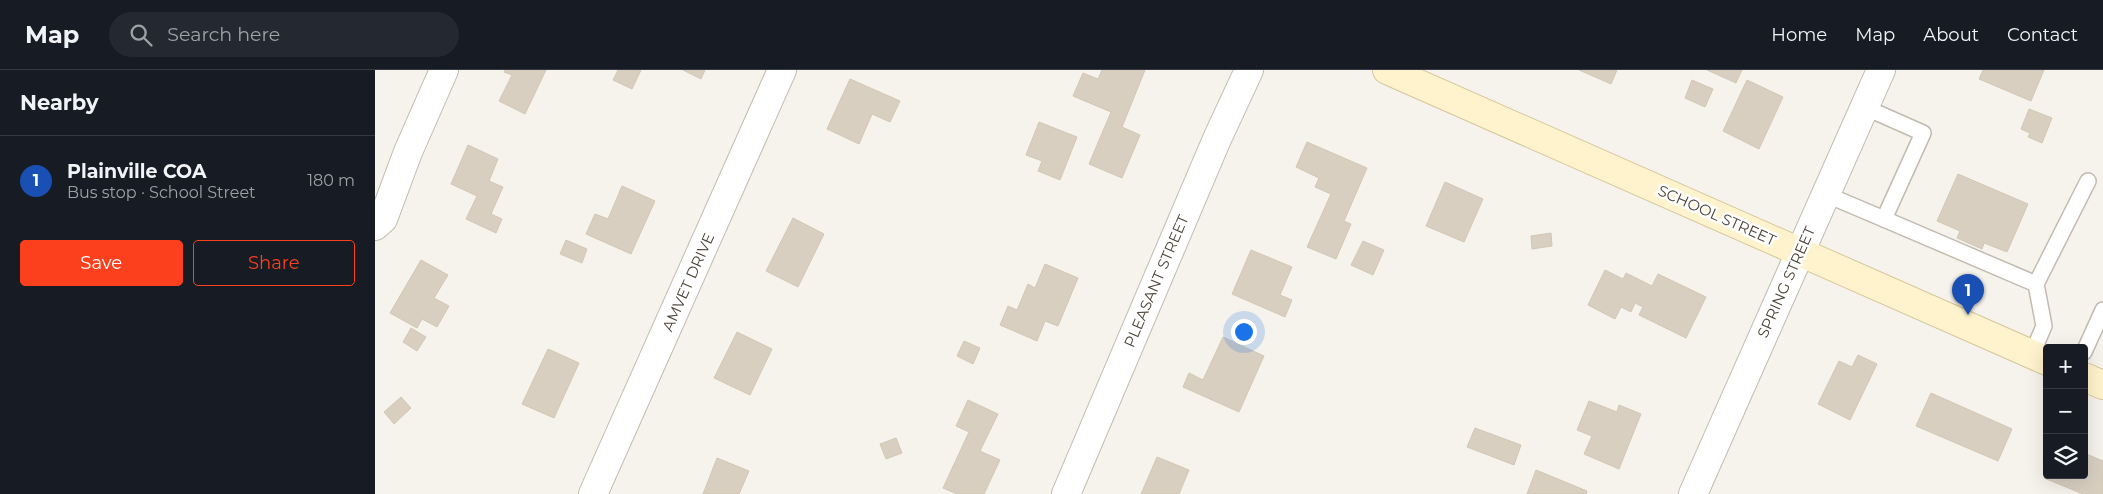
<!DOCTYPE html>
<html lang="en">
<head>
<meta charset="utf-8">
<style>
  :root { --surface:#171b24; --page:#242831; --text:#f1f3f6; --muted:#9ea1a6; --line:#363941; --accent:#fc3f1d }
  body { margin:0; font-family:Montserrat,sans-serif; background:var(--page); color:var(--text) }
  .controls { position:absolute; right:15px; bottom:15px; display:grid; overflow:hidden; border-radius:5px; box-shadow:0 5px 20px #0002 }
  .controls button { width:45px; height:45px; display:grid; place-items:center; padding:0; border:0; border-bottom:1px solid var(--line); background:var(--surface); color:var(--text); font:25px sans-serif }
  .you { position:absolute; left:868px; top:261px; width:18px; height:18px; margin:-12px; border:4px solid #fff; border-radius:50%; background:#1a73e8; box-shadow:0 0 0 8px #1a73e833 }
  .badge { display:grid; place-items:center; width:32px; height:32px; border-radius:50%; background:var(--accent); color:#fff; font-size:16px; font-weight:700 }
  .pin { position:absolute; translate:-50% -41px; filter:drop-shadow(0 1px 2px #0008) }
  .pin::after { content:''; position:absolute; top:26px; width:18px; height:15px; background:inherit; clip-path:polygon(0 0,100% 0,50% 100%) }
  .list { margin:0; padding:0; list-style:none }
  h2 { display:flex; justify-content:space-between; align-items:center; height:65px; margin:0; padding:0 20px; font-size:21px }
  h2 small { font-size:16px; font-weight:400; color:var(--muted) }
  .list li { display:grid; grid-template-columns:32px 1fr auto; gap:15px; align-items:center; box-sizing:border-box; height:90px; padding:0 20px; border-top:1px solid var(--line) }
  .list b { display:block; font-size:19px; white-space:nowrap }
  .list p { margin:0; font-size:16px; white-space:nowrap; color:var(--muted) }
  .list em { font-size:16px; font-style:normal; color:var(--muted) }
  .actions { display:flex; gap:10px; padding:15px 20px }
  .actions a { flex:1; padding:11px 0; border:1px solid var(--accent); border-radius:5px; text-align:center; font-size:18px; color:var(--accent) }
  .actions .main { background:var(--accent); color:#fff }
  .icon { flex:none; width:28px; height:28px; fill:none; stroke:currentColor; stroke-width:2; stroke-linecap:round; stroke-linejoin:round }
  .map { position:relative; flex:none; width:1728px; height:424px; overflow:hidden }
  header { display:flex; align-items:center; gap:30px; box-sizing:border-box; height:70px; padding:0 25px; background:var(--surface); border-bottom:1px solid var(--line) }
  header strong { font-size:24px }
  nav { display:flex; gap:28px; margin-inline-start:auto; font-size:18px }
  .search { width:350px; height:45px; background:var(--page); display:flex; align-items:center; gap:12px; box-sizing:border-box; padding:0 18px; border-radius:28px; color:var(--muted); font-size:19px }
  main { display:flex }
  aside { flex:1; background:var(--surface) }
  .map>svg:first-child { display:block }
</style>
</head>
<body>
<header>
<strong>Map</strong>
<div class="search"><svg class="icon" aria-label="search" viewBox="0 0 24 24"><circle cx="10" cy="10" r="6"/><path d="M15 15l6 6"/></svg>Search here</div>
<nav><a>Home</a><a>Map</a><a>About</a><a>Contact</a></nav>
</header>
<main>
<aside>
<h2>Nearby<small></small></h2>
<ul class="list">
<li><span class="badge" style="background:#1a4fb4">1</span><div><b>Plainville COA</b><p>Bus stop · School Street</p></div><em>180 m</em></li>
</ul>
<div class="actions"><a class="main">Save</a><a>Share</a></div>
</aside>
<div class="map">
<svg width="1728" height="424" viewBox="0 0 1728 424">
  <rect width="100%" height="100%" fill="#f6f3ec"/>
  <g fill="#d8cfc1" stroke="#d3c7b4">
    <polygon points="130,0 171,0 150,44 124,31 137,5 129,2"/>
    <polygon points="243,0 266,0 257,19 238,10"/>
    <polygon points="308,0 330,0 326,9"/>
    <polygon points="727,0 770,0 747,57 765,65 747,108 714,94 736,42 698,26 708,3 723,9"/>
    <polygon points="1204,0 1242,0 1236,14"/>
    <polygon points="1332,0 1367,0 1361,13"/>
    <polygon points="1608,0 1669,0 1656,31 1604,9"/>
    <polygon points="475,9 525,31 515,52 497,44 484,74 452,59"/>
    <polygon points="1317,10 1338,19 1330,37 1310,28"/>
    <polygon points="1372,10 1408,27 1384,79 1348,61"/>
    <polygon points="1654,39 1677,48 1667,73 1653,67 1655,63 1646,59"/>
    <polygon points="664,52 702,67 685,110 663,101 667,91 651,85"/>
    <polygon points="932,72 992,98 969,151 976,154 961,189 932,177 956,124 940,117 944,108 921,97"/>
    <polygon points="93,75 123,89 114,111 128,117 116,144 127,149 121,163 91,149 102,126 76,114"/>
    <polygon points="1583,104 1653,134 1632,182 1609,173 1607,179 1582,168 1585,161 1562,151"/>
    <polygon points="1070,112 1108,129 1089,172 1051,156"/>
    <polygon points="247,116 280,131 256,184 211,164 220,144 233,149"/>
    <polygon points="418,148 449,164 423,217 391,201"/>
    <polygon points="1176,163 1177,176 1157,179 1156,166"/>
    <polygon points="191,170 212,179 207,193 185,184"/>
    <polygon points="988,171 1009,180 998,205 976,195"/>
    <polygon points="876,180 917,197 905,225 917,230 910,247 857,224"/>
    <polygon points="46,190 73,205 59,228 74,236 62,257 47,249 42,258 15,243"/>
    <polygon points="670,194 703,208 683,256 670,251 662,271 625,255 633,236 642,240 653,214 660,218"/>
    <polygon points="1230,200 1248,209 1251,203 1277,216 1283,204 1331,227 1311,268 1264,245 1268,237 1260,233 1256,242 1246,237 1240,249 1213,235"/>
    <polygon points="36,258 51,267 42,281 28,272"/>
    <polygon points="362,262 397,279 375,325 339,308"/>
    <polygon points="848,267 889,286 864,342 808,317 814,303 828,310"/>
    <polygon points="589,271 605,278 598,294 582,286"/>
    <polygon points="173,279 204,293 179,348 147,334"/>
    <polygon points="1483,285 1502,294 1475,350 1443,334 1464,291 1477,297"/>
    <polygon points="1556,323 1637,359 1623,391 1541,356"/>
    <polygon points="26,327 36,338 19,354 9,342"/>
    <polygon points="593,330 623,344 605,381 625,390 609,424 582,424 568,418 594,362 581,356"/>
    <polygon points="1214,331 1242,342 1244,335 1266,344 1244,399 1209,384 1217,366 1202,360"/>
    <polygon points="1100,358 1146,375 1139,395 1092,377"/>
    <polygon points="521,368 527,383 511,389 505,374"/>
    <polygon points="1709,383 1728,391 1728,424 1708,424 1669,408 1672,401 1672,405 1709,405"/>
    <polygon points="782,387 814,400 804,424 766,424"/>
    <polygon points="342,388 374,401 364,424 328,424"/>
    <polygon points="1161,400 1212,421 1211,424 1152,424"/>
  </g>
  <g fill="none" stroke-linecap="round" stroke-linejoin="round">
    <g stroke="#c2bbae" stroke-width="18">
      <g id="lane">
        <polyline points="1450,124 1509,149 1548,63 1489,37"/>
        <polyline points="1509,149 1661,214"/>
        <polyline points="1709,282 1728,240"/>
        <polyline points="1657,284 1669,256 1661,214 1713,111"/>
      </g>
    </g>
    <g stroke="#c2bbae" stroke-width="30">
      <g id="street">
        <polyline points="0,156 8,149 33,82 69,0"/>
        <polyline points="218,424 407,0"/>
        <polyline points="691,424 842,69 874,0"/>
        <polyline points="1318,424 1506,0"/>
      </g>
    </g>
    <g stroke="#d6c79b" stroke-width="30">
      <g id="secondary">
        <polyline points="1012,0 1672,291"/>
        <polyline points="1709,307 1728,315"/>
      </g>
    </g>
    <use href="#lane" stroke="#fff" stroke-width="15"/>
    <use href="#street" stroke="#fff" stroke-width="28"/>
    <use href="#secondary" stroke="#fff3cd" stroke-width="28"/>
  </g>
  <g text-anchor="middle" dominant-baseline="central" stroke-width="5" stroke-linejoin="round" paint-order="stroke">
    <g font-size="15" fill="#4b4439" stroke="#fff">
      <text transform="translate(1342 145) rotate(24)">SCHOOL STREET</text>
      <text transform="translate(781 211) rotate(-67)">PLEASANT STREET</text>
      <text transform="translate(313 212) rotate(-66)">AMVET DRIVE</text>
      <text transform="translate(1411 212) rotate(-66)">SPRING STREET</text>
    </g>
  </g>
</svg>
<div class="controls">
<button>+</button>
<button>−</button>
<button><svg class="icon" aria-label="layers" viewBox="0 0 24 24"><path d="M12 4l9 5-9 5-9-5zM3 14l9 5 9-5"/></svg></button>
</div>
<div class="you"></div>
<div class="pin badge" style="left:1593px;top:245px;background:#1a4fb4">1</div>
</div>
</main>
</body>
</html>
